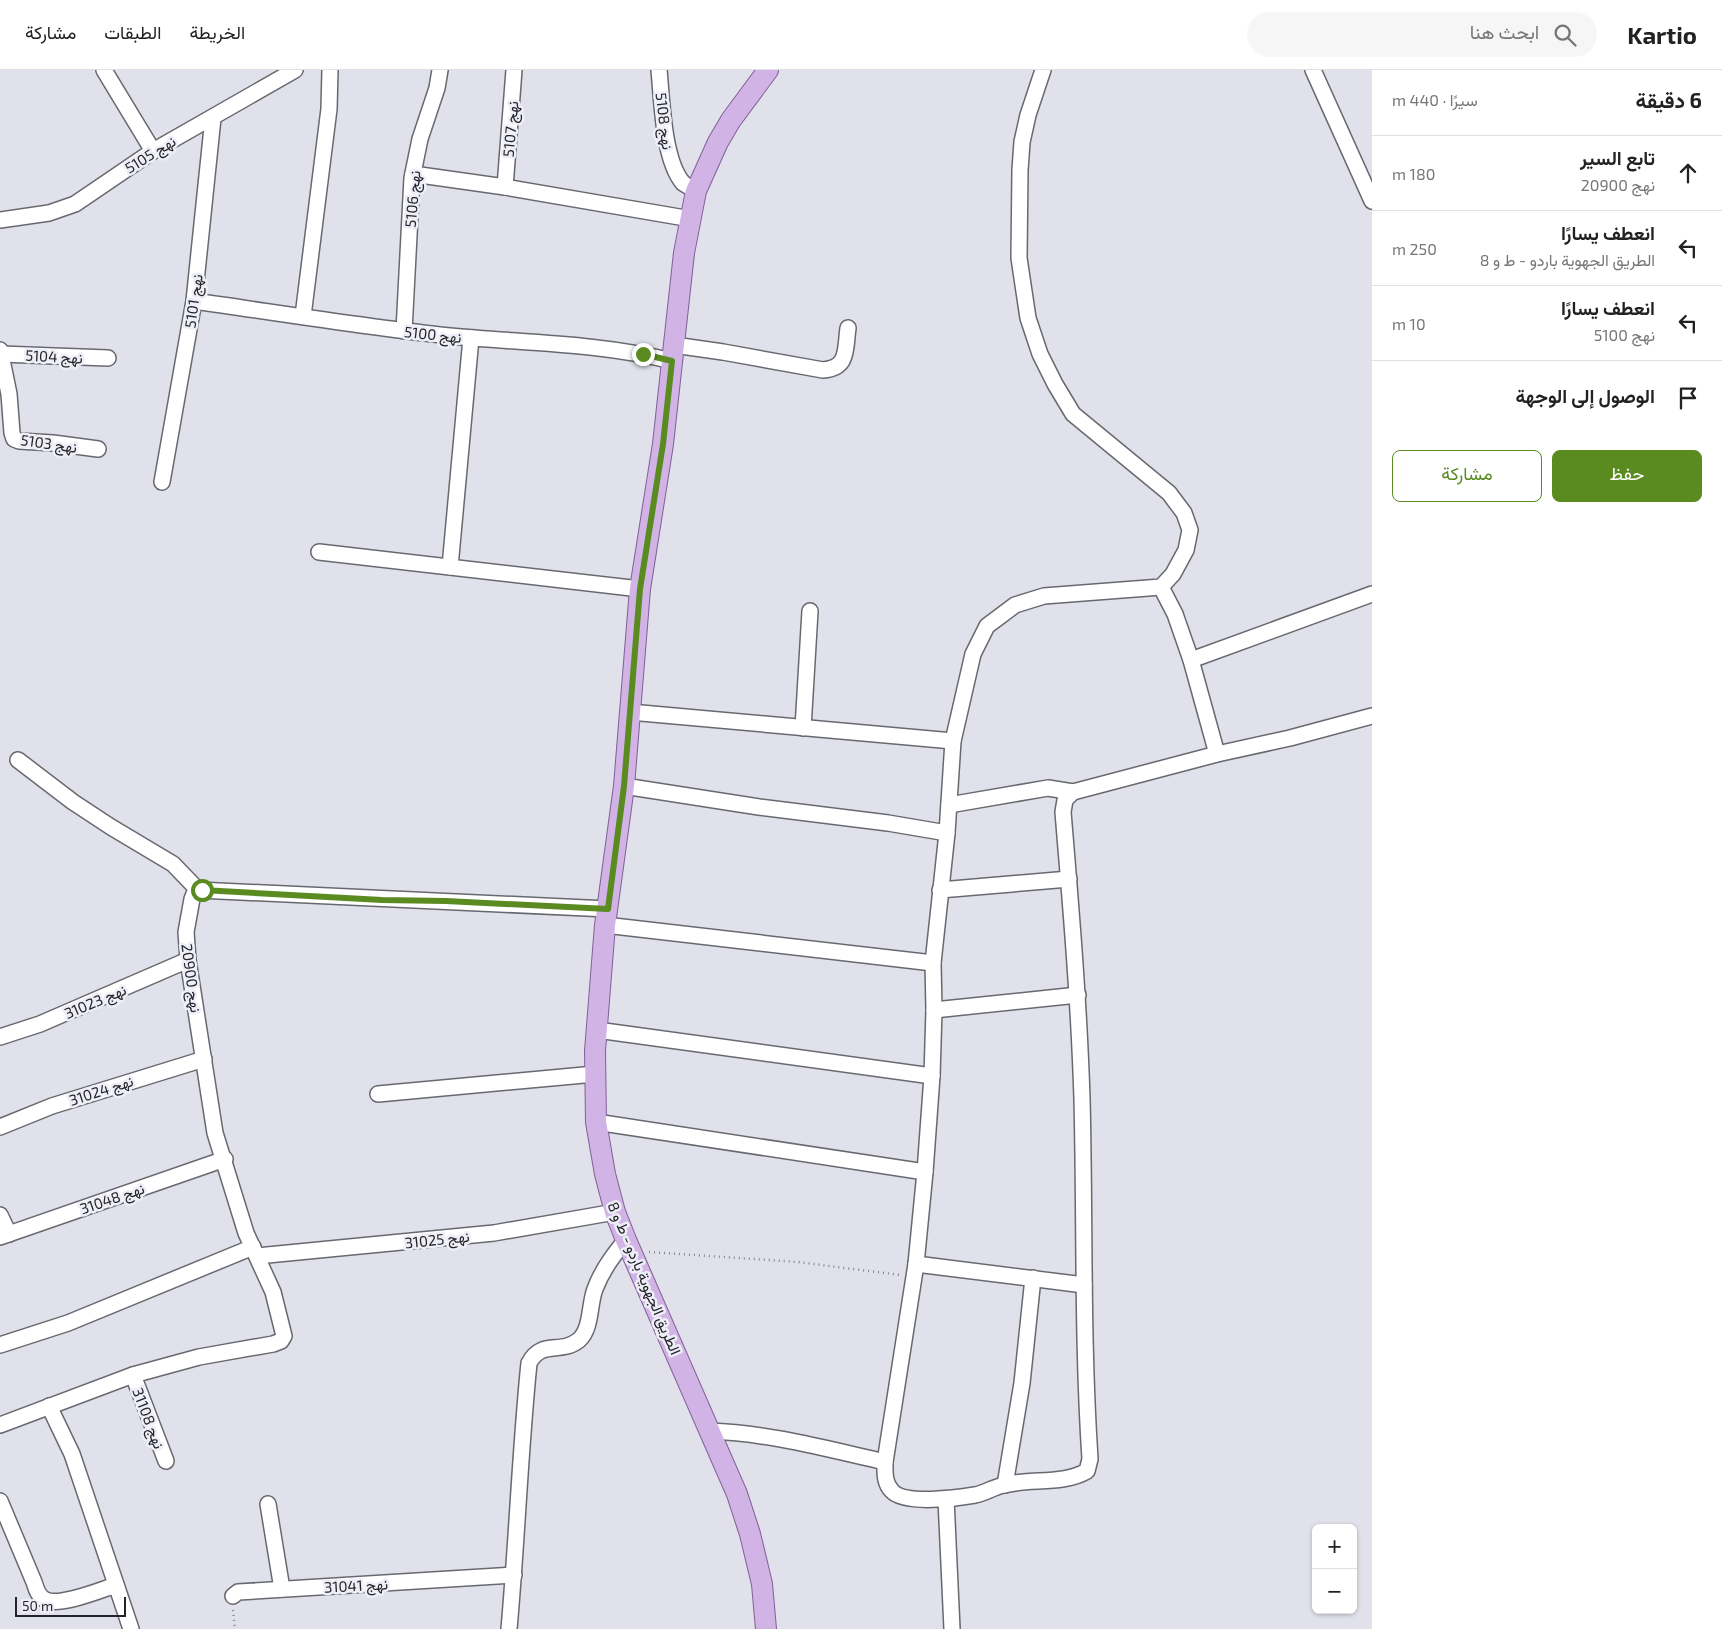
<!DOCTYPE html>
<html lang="ar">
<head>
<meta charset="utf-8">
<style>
  :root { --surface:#fff; --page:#f6f6f6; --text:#222; --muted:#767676; --line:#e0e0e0; --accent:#598b21 }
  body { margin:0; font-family:"Exo 2",Vazirmatn,sans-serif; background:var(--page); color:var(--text); direction:rtl }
  .controls { position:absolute; right:15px; bottom:15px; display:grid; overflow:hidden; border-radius:8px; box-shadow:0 1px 4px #0004 }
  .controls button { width:45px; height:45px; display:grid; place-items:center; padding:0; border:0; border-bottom:1px solid var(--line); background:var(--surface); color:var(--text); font:25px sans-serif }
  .scale { position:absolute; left:15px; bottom:12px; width:111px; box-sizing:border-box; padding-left:5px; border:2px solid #242428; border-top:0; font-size:14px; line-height:18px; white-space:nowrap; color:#242428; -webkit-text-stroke:4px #edeef7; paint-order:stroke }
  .stop { position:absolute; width:15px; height:15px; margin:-11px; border:4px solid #598b21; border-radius:50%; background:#fff }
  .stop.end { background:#598b21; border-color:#fff; box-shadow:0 1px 5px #0008 }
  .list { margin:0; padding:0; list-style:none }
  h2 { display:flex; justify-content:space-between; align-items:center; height:65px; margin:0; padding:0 20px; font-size:21px }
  h2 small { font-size:16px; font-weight:400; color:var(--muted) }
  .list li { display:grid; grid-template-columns:32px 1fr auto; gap:15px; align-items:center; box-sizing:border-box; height:75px; padding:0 20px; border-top:1px solid var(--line) }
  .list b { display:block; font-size:19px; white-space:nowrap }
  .list p { margin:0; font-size:16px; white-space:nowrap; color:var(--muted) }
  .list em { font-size:16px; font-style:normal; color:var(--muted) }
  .actions { display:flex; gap:10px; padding:15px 20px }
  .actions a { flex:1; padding:11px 0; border:1px solid var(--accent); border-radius:8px; text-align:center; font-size:18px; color:var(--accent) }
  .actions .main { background:var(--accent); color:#fff }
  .icon { flex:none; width:28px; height:28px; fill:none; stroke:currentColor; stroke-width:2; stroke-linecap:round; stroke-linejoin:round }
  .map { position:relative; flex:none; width:1372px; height:1559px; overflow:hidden; direction:ltr }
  header { display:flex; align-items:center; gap:30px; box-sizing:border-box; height:70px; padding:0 25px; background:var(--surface); border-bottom:1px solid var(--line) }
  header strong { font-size:24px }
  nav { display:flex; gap:28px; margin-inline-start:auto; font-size:18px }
  .search { width:350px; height:45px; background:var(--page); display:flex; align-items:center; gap:12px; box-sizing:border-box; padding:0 18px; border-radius:28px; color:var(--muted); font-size:19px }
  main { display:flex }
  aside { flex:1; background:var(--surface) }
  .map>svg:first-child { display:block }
</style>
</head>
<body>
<header>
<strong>Kartio</strong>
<div class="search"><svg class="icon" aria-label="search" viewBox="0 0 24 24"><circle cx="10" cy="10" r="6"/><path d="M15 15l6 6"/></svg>ابحث هنا</div>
<nav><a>الخريطة</a><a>الطبقات</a><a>مشاركة</a></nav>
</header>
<main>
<aside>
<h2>6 دقيقة<small>سيرًا · 440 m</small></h2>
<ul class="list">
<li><svg class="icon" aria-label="ahead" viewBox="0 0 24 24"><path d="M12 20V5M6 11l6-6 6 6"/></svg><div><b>تابع السير</b><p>نهج 20900</p></div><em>180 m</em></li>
<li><svg class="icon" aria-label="left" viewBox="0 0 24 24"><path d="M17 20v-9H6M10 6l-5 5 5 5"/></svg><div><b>انعطف يسارًا</b><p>الطريق الجهوية باردو - ط و 8</p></div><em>250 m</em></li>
<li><svg class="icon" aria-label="left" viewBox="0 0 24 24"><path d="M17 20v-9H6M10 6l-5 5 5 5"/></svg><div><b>انعطف يسارًا</b><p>نهج 5100</p></div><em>10 m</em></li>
<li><svg class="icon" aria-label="arrive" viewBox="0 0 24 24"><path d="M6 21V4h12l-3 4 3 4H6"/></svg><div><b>الوصول إلى الوجهة</b></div></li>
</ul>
<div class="actions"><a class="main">حفظ</a><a>مشاركة</a></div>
</aside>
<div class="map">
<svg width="1372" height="1559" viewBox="0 0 1372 1559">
  <rect width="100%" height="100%" fill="#e0e1ea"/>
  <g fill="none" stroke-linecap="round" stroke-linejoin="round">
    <g stroke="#686870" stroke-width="18">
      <g id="minor">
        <polyline points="104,0 153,81"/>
        <path d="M659,0C662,30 663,90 683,113C687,116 692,118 696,121"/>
        <path d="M1043,0L1028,45L1022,72L1020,100L1019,188L1028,248L1040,284L1055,314L1073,344L1169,423L1184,443L1190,460L1186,480L1173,504L1161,517L1044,526L1015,535L987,556L973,584L953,671L947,763L933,893L934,940L932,1006L925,1102L916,1194L885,1392C885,1402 884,1413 892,1421C905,1435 957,1428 975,1425C985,1423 994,1417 1004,1415C1031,1408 1063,1415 1087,1401L1090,1389C1082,1269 1085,1149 1082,1029C1079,933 1071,838 1063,742L1065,730L1073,722L1217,684L1191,590L1175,544L1161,517"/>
        <polyline points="1313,0 1372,131"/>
        <polyline points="413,104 505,117 691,149"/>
        <polyline points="505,117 514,0"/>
        <polyline points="0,150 49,143 75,134 153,81 295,0"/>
        <path d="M194,231C279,243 364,257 450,266C524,273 599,273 672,291"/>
        <polyline points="303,246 329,39 330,0"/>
        <polyline points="404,261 412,108 420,69 437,18 440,0"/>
        <path d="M674,275L723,282L823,300C849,298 845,279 848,258"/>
        <polyline points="0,280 9,324 12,363 14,369 19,371 53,373 98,379"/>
        <polyline points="1,284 108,288"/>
        <polyline points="162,412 194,231 213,48"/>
        <polyline points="319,482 640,519"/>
        <polyline points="450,497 471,268"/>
        <polyline points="1191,590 1372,524"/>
        <polyline points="630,642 953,671"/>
        <polyline points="803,658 810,541"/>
        <polyline points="1217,684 1290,668 1372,646"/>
        <polyline points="18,690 73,732 111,757 173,794 198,820"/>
        <polyline points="624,716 759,737 888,753 947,763"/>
        <polyline points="949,735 1048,718 1073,722"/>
        <polyline points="940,820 1069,809"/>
        <polyline points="605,855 933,893"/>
        <polyline points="934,940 1078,925"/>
        <polyline points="597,960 932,1006"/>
        <polyline points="0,967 40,954 188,890"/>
        <polyline points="378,1024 595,1004"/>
        <polyline points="596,1052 925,1102"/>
        <polyline points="0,1057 52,1036 204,989"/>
        <polyline points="0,1145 9,1164"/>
        <polyline points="0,1167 225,1089"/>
        <polyline points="257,1186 494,1163 615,1142"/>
        <polyline points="916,1194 1084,1215"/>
        <polyline points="0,1275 68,1253 253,1177"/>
        <polyline points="133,1305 166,1391"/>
        <polyline points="49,1336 72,1384 131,1559"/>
        <polyline points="0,1355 133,1305 199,1287 273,1274 281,1271 284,1266 273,1222 246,1163 215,1063 188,890 186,862 192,829 194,824 198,820 608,839"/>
        <path d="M710,1361C769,1363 827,1379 885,1392"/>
        <polyline points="1005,1415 1022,1313 1033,1208"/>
        <polyline points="946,1429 952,1559"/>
        <path d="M0,1431L34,1512C36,1518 38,1526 44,1529C58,1538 100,1520 116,1515"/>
        <polyline points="268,1434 282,1519"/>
        <polyline points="233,1526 238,1522 514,1505"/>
        <path d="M509,1559C517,1470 520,1381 529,1293C542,1269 560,1285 579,1270C592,1258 589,1234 595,1219C602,1200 613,1185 626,1170"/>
      </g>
    </g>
    <g stroke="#816097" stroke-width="22">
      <polyline id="major" points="766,1559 762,1514 750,1464 737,1424 626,1170 615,1142 605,1104 596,1052 595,981 605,855 624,716 640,519 663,374 684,183 696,121 718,72 731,50 768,0"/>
    </g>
    <g stroke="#85868c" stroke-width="2.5" stroke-dasharray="1 4" stroke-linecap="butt">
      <polyline points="649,1182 798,1192 900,1205"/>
      <polyline points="233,1540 235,1559"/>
    </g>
    <use href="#minor" stroke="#fff" stroke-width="15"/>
    <use href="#major" stroke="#d1b3e5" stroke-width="20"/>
  </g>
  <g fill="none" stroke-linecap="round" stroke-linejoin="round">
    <polyline stroke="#598b21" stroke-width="6" points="202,820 382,830 446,831 608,839 624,716 640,519 663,374 672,291 643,284"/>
  </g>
  <g text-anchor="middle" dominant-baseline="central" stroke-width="5" stroke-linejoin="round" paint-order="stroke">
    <g font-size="15" fill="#242428" stroke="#edeef7">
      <text transform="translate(665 51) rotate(83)">نهج 5108</text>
      <text transform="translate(510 59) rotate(-85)">نهج 5107</text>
      <text transform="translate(150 84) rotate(-32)">نهج 5105</text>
      <text transform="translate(412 129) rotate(-85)">نهج 5106</text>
      <text transform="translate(193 231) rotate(-82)">نهج 5101</text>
      <text transform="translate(433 264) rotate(6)">نهج 5100</text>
      <text transform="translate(54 286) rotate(3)">نهج 5104</text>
      <text transform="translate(49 373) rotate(8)">نهج 5103</text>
      <text transform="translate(192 908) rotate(82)">نهج 20900</text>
      <text transform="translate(95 931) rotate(-23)">نهج 31023</text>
      <text transform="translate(101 1020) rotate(-18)">نهج 31024</text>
      <text transform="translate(112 1128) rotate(-19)">نهج 31048</text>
      <text transform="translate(437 1169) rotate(-6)">نهج 31025</text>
      <text transform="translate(645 1208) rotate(67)">الطريق الجهوية باردو - ط و 8</text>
      <text transform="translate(149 1348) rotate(69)">نهج 31108</text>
      <text transform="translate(356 1515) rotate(-3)">نهج 31041</text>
    </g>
  </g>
</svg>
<div class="controls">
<button>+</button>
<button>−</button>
</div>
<div class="scale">50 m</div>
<div class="stop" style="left:202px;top:820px"></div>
<div class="stop end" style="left:643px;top:284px"></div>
</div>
</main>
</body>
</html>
